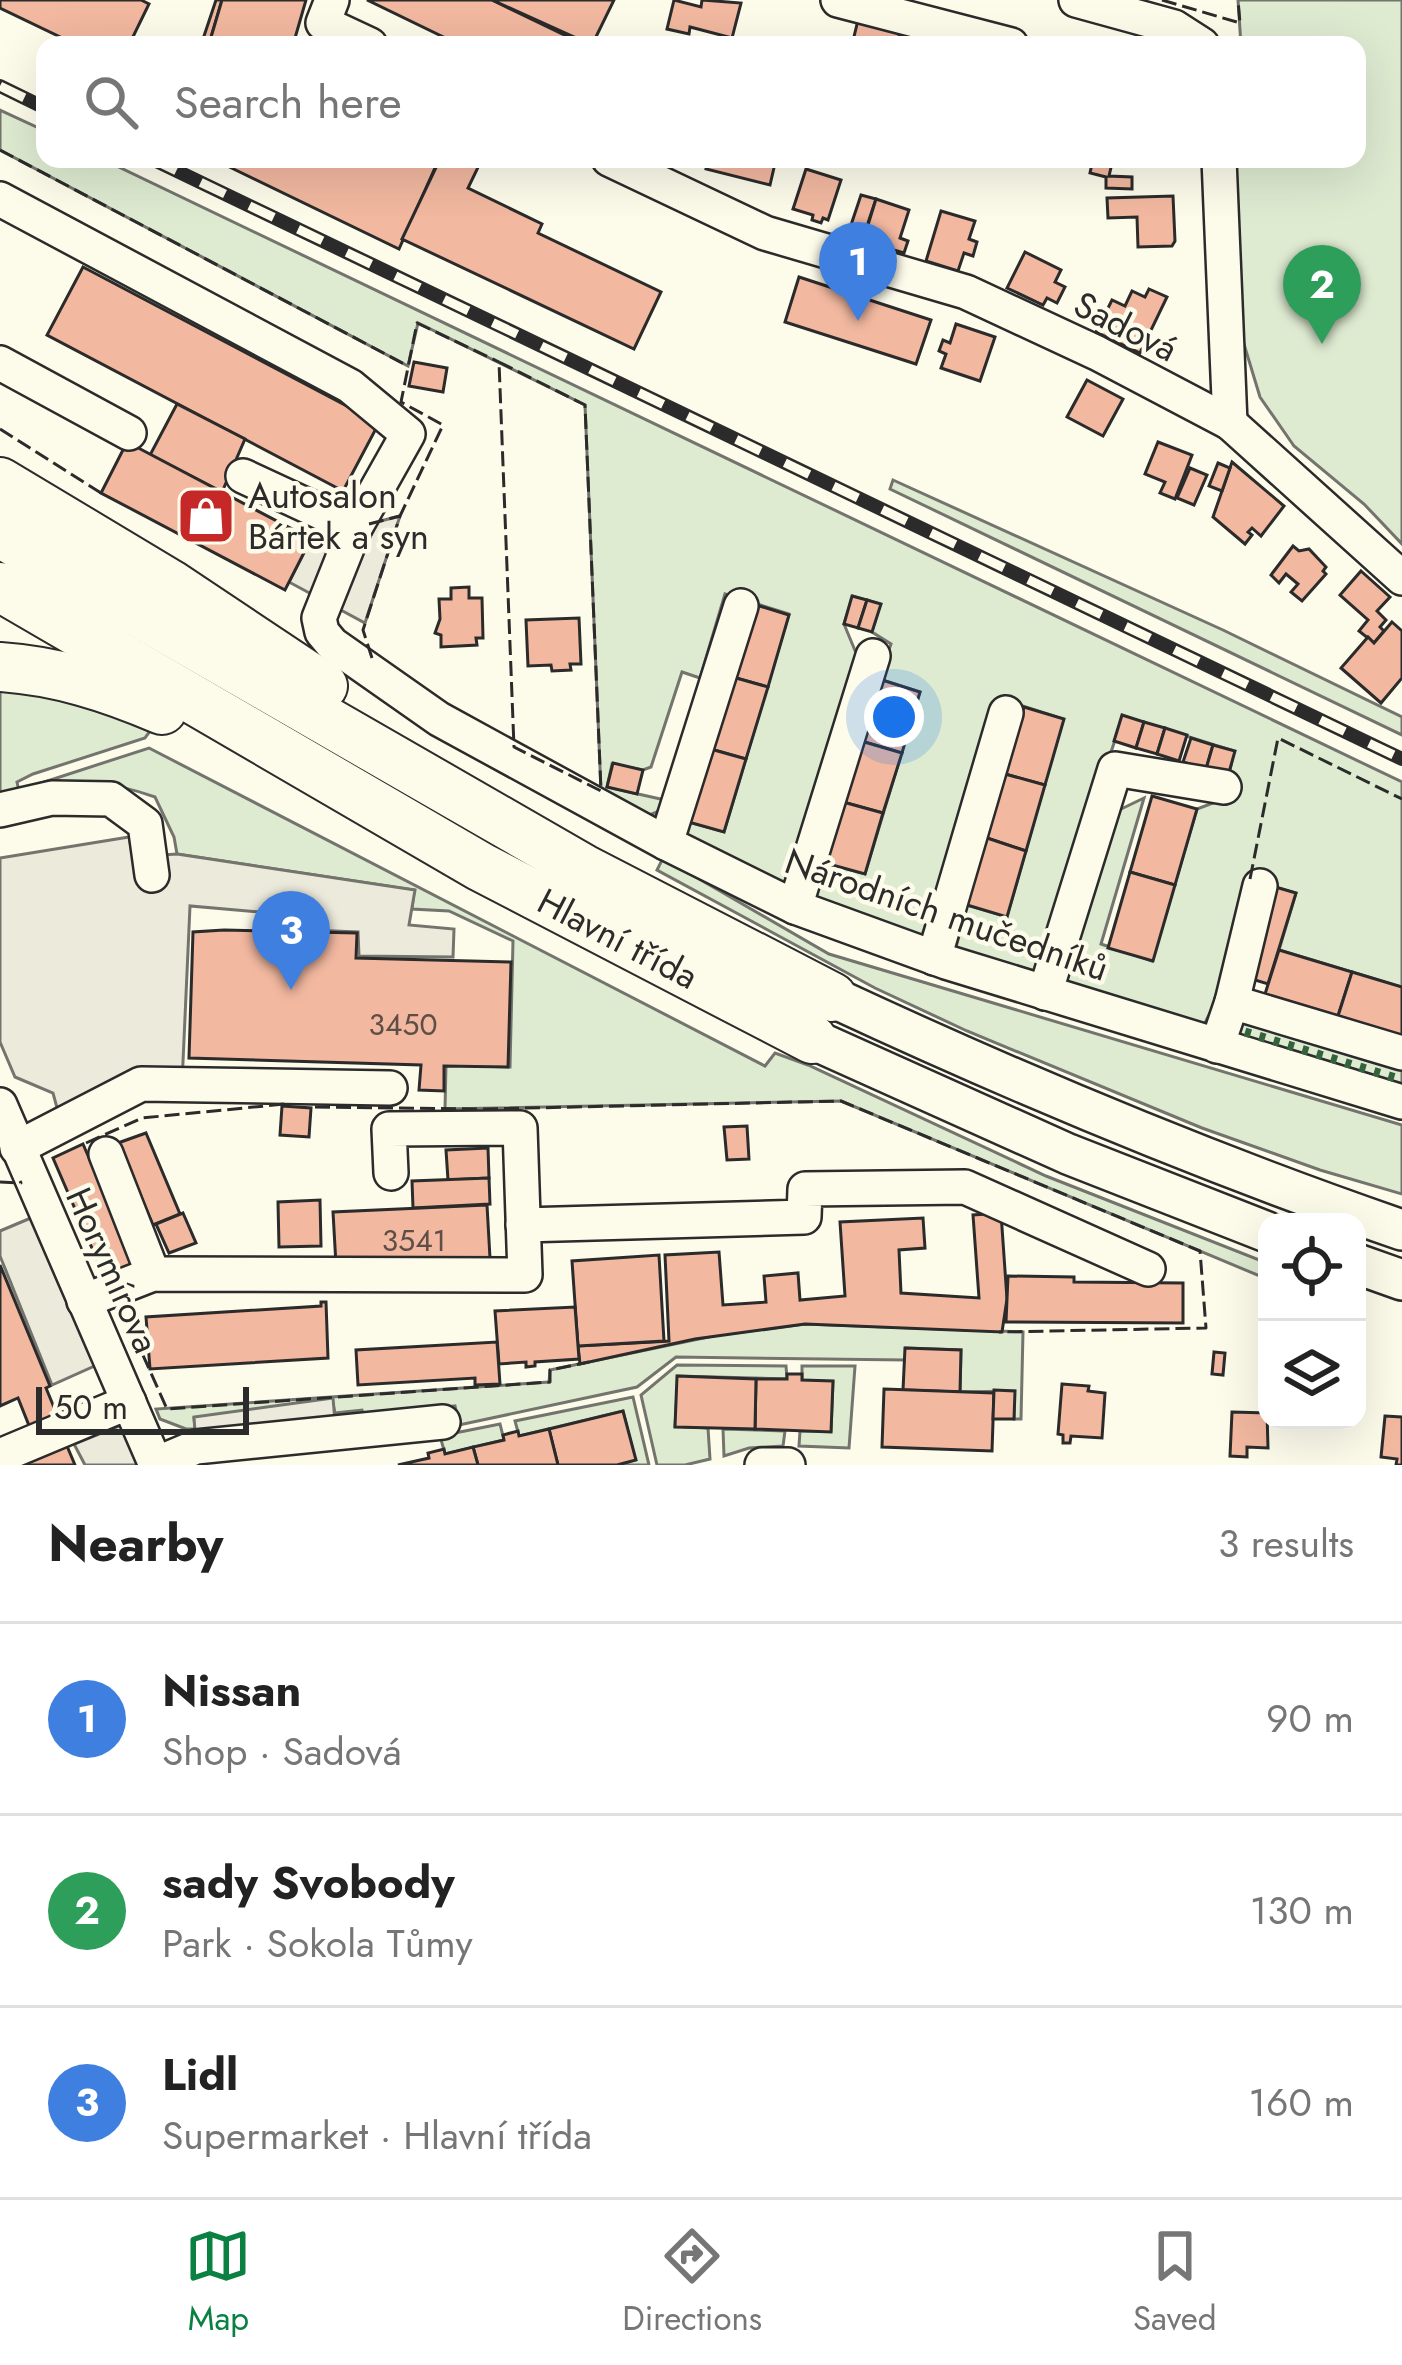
<!DOCTYPE html>
<html lang="en">
<head>
<meta charset="utf-8">
<style>
  :root { --surface:#fff; --page:#f2f2f2; --text:#222; --muted:#767676; --line:#e0e0e0; --accent:#0b8043 }
  body { margin:0; font-family:Jost,sans-serif; background:var(--page); color:var(--text) }
  .controls { position:absolute; right:36px; bottom:36px; display:grid; overflow:hidden; border-radius:24px; box-shadow:0 12px 48px #0002 }
  .controls button { width:108px; height:108px; display:grid; place-items:center; padding:0; border:0; border-bottom:3px solid var(--line); background:var(--surface); color:var(--text); font:60px sans-serif }
  .scale { position:absolute; left:36px; bottom:30px; width:213px; box-sizing:border-box; padding-left:12px; border:6px solid #2b2b2b; border-top:0; font-size:33px; line-height:42px; white-space:nowrap; color:#2b2b2b; -webkit-text-stroke:9px #fdfbea; paint-order:stroke }
  .you { position:absolute; left:894px; top:717px; width:42px; height:42px; margin:-30px; border:9px solid #fff; border-radius:50%; background:#1a73e8; box-shadow:0 0 0 18px #1a73e833 }
  .badge { display:grid; place-items:center; width:78px; height:78px; border-radius:50%; background:var(--accent); color:#fff; font-size:39px; font-weight:700 }
  .pin { position:absolute; translate:-50% -99px; filter:drop-shadow(0 3px 6px #0008) }
  .pin::after { content:''; position:absolute; top:63px; width:42px; height:36px; background:inherit; clip-path:polygon(0 0,100% 0,50% 100%) }
  .list { margin:0; padding:0; list-style:none }
  h2 { display:flex; justify-content:space-between; align-items:center; height:156px; margin:0; padding:0 48px; font-size:51px }
  h2 small { font-size:39px; font-weight:400; color:var(--muted) }
  .list li { display:grid; grid-template-columns:78px 1fr auto; gap:36px; align-items:center; box-sizing:border-box; height:192px; padding:0 48px; border-top:3px solid var(--line) }
  .list b { display:block; font-size:45px; white-space:nowrap }
  .list p { margin:0; font-size:39px; white-space:nowrap; color:var(--muted) }
  .list em { font-size:39px; font-style:normal; color:var(--muted) }
  .icon { flex:none; width:66px; height:66px; fill:none; stroke:currentColor; stroke-width:2; stroke-linecap:round; stroke-linejoin:round }
  .map { position:relative; flex:none; width:1402px; height:1465px; overflow:hidden }
  .search { position:absolute; background:var(--surface); box-shadow:0 12px 48px #0002; left:36px; right:36px; top:36px; height:132px; display:flex; align-items:center; gap:30px; box-sizing:border-box; padding:0 42px; border-radius:24px; color:var(--muted); font-size:45px }
  .sheet { height:732px; background:var(--surface) }
  nav { display:flex; justify-content:space-around; align-items:center; box-sizing:border-box; height:168px; border-top:3px solid var(--line); background:var(--surface); font-size:33px; color:var(--muted) }
  nav a { display:grid; justify-items:center; gap:6px }
  nav .on { color:var(--accent) }
  .map>svg:first-child { display:block }
</style>
</head>
<body>
<div class="map">
<svg width="1402" height="1465" viewBox="0 0 1402 1465">
  <rect width="100%" height="100%" fill="#fdfbea"/>
  <g fill="#deebd1" stroke="#74746e" stroke-width="3">
    <polygon points="1238,0 1402,0 1402,544 1364,504 1294,446 1260,397 1240,331 1233,159 1357,159 1357,45 1241,45"/>
    <polygon points="0,110 45,131 45,159 102,159 1402,782 1402,987 1279,950 1296,893 1272,886 1201,1031 1055,986 1117,811 1144,798 1101,944 1152,961 1197,809 1224,799 1234,751 1123,716 1036,978 954,955 967,905 1007,917 1063,719 1001,699 919,944 816,897 825,863 865,874 920,692 879,679 891,644 872,632 880,604 853,596 844,624 861,665 788,880 779,883 684,836 685,821 724,832 789,614 725,594 700,678 682,672 651,767 643,770 612,764 607,787 665,800 657,812 647,816 601,791 585,405 418,323 408,366 0,150"/>
    <polygon points="893,480 1223,630 1402,717 1402,735 890,489"/>
    <polygon points="0,689 42,694 153,727 145,738 33,774 17,782 19,791 0,796"/>
    <path d="M149,748L765,1066L775,1053L808,1065L1046,1176L1267,1263V1279L841,1101L445,1109L446,1065L510,1067L513,941L449,911L412,909L414,890L177,854L174,837L155,797C107,780 85,781 35,785Z"/>
    <polygon points="663,858 829,954 1402,1125 1402,1194 1320,1170 1202,1128 967,1031 875,988 657,870"/>
    <polygon points="1234,1016 1402,1067 1402,1094 1226,1040"/>
    <polygon points="805,1324 1023,1332 1021,1419 1014,1419 1014,1391 960,1392 961,1350 906,1348 905,1360 676,1357 637,1387 459,1425 455,1406 364,1416 362,1410 335,1413 332,1399 194,1418 195,1429 186,1429 160,1419 156,1409 549,1382 550,1370 718,1335"/>
    <polygon points="677,1365 786,1366 787,1379 678,1376 675,1426 708,1428 710,1459 685,1465 657,1465 641,1395"/>
    <polygon points="802,1366 855,1366 849,1448 799,1446 800,1431 831,1431 833,1382 802,1380"/>
    <polygon points="633,1397 649,1465 617,1465 635,1460 623,1411 519,1436 515,1421"/>
    <polygon points="500,1424 504,1440 445,1454 440,1436"/>
    <polygon points="723,1429 785,1431 783,1446 749,1448 724,1456"/>
  </g>
  <g fill="#eceadb" stroke="#74746e" stroke-width="3">
    <polygon points="400,516 365,623 289,582 311,539"/>
    <polygon points="129,837 133,857 177,854 415,890 409,925 454,929 453,957 359,956 358,932 260,928 259,912 190,906 182,1084 62,1126 53,1093 15,1077 0,1042 0,858"/>
    <polygon points="45,1212 110,1359 52,1385 0,1256 0,1231"/>
    <polygon points="333,1398 336,1433 196,1447 194,1417"/>
    <polygon points="124,1424 142,1465 85,1465 74,1444"/>
  </g>
  <g fill="#f2b8a0" stroke="#2b2b2b" stroke-width="3">
    <polygon points="0,0 141,0 149,4 129,45 77,45 0,8"/>
    <polygon points="216,0 222,0 209,44 212,45 201,45"/>
    <polygon points="222,0 306,0 293,45 212,45 209,44"/>
    <polygon points="367,0 492,0 585,45 460,45"/>
    <polygon points="492,0 614,0 592,45"/>
    <polygon points="674,0 701,7 702,0 741,3 732,38 690,27 689,34 667,29"/>
    <polygon points="858,20 900,32 897,45 852,45"/>
    <polygon points="213,159 433,159 438,161 399,249"/>
    <polygon points="440,159 482,159 468,188 542,224 538,233 661,292 634,349 402,239"/>
    <polygon points="708,159 776,159 770,185 706,169"/>
    <polygon points="1093,159 1113,159 1109,176 1132,177 1132,189 1106,188 1106,177 1090,173"/>
    <polygon points="806,169 841,180 828,220 823,218 821,223 812,220 813,215 793,209"/>
    <polygon points="861,195 876,199 864,235 849,231"/>
    <polygon points="1173,196 1175,241 1172,246 1138,247 1137,217 1108,218 1107,198"/>
    <polygon points="876,199 909,210 900,238 908,241 904,253 863,241"/>
    <polygon points="941,211 975,221 969,239 977,242 973,256 964,253 958,271 926,261"/>
    <polygon points="1025,252 1061,270 1055,282 1065,287 1057,303 1047,298 1043,305 1007,288"/>
    <polygon points="83,267 379,423 343,491 47,335"/>
    <polygon points="799,277 931,320 916,364 785,322"/>
    <polygon points="1149,289 1167,297 1140,353 1096,332 1112,300 1125,306 1132,291 1145,297"/>
    <polygon points="956,324 995,337 980,381 941,368 946,354 939,351 943,340 950,343"/>
    <polygon points="414,362 447,368 443,392 409,386"/>
    <polygon points="1087,380 1123,399 1103,436 1067,417"/>
    <polygon points="177,404 245,439 222,492 150,455"/>
    <polygon points="127,442 311,539 285,590 101,493"/>
    <polygon points="1158,442 1192,455 1175,499 1160,493 1165,482 1145,474"/>
    <polygon points="1232,462 1284,506 1261,536 1252,528 1248,532 1252,535 1245,544 1213,517"/>
    <polygon points="1218,463 1230,468 1222,491 1209,486"/>
    <polygon points="1190,468 1207,475 1194,505 1177,498"/>
    <polygon points="1293,546 1299,551 1309,549 1326,567 1323,571 1326,574 1302,601 1291,592 1298,584 1286,574 1279,583 1271,575"/>
    <polygon points="1361,571 1390,597 1377,611 1386,620 1380,627 1384,631 1374,643 1359,631 1368,620 1340,595"/>
    <polygon points="469,587 469,598 482,598 483,638 476,638 477,645 441,647 441,635 435,633 440,619 439,599 451,599 451,588"/>
    <polygon points="852,596 867,600 858,628 844,624"/>
    <polygon points="867,600 881,604 872,632 858,628"/>
    <polygon points="750,603 789,615 768,687 729,676"/>
    <polygon points="579,618 581,664 570,664 571,670 552,671 551,665 528,666 526,620"/>
    <polygon points="1392,622 1402,631 1402,678 1381,703 1341,668 1368,637 1374,643"/>
    <polygon points="729,676 768,687 746,759 707,748"/>
    <polygon points="879,679 920,692 902,753 861,741"/>
    <polygon points="1024,707 1064,719 1045,785 1005,774"/>
    <polygon points="1122,715 1144,722 1136,748 1114,741"/>
    <polygon points="1144,722 1165,728 1157,754 1136,748"/>
    <polygon points="1165,728 1187,735 1179,761 1157,754"/>
    <polygon points="1191,738 1213,745 1206,769 1183,762"/>
    <polygon points="861,741 902,753 883,813 843,802"/>
    <polygon points="1213,745 1235,751 1228,776 1206,769"/>
    <polygon points="707,748 746,759 724,832 685,821"/>
    <polygon points="613,763 643,770 637,794 607,787"/>
    <polygon points="1005,774 1045,785 1026,851 987,838"/>
    <polygon points="1152,796 1197,809 1175,885 1130,872"/>
    <polygon points="843,802 883,813 865,874 825,863"/>
    <polygon points="987,838 1026,851 1007,917 967,905"/>
    <polygon points="1130,872 1175,885 1153,961 1108,948"/>
    <polygon points="1272,886 1296,893 1268,984 1245,977"/>
    <polygon points="224,930 357,933 356,958 511,962 508,1067 444,1066 444,1091 419,1090 421,1065 189,1058 193,932"/>
    <polygon points="1279,950 1352,972 1338,1016 1265,994"/>
    <polygon points="1352,972 1402,987 1402,1036 1338,1016"/>
    <polygon points="282,1106 311,1108 309,1137 280,1135"/>
    <polygon points="747,1126 749,1159 727,1160 724,1127"/>
    <polygon points="146,1133 180,1214 153,1225 118,1143"/>
    <polygon points="83,1144 134,1263 104,1276 53,1158"/>
    <polygon points="488,1148 489,1178 448,1180 446,1150"/>
    <polygon points="489,1178 490,1204 413,1208 412,1181"/>
    <polygon points="320,1200 321,1246 279,1247 278,1202"/>
    <polygon points="487,1205 490,1258 336,1265 333,1212"/>
    <polygon points="183,1213 196,1243 169,1253 156,1224"/>
    <polygon points="1001,1213 1007,1299 1002,1332 805,1324 695,1339 580,1364 578,1346 669,1341 665,1255 719,1252 723,1305 766,1302 764,1276 798,1273 800,1300 845,1296 840,1222 923,1218 925,1248 899,1250 901,1293 979,1298 973,1215"/>
    <polygon points="659,1255 664,1341 578,1346 572,1261"/>
    <polygon points="0,1265 50,1386 46,1388 58,1417 30,1428 18,1398 0,1406"/>
    <polygon points="1008,1276 1074,1277 1074,1282 1183,1283 1183,1323 1006,1322"/>
    <polygon points="321,1302 326,1302 328,1358 150,1369 146,1317 321,1306"/>
    <polygon points="575,1307 579,1359 535,1362 535,1366 526,1367 526,1362 499,1364 495,1311"/>
    <polygon points="497,1342 500,1384 475,1385 475,1378 358,1385 356,1350"/>
    <polygon points="905,1348 961,1350 960,1392 903,1390"/>
    <polygon points="1214,1352 1225,1353 1223,1375 1212,1374"/>
    <polygon points="787,1374 802,1374 802,1380 833,1381 831,1432 755,1429 756,1379 787,1379"/>
    <polygon points="677,1376 756,1379 755,1429 675,1427"/>
    <polygon points="1062,1384 1089,1386 1088,1391 1105,1393 1102,1438 1071,1436 1070,1443 1063,1443 1063,1435 1058,1434"/>
    <polygon points="884,1389 994,1393 992,1451 882,1447"/>
    <polygon points="994,1390 1015,1391 1014,1419 993,1419"/>
    <polygon points="623,1411 636,1460 617,1465 558,1465 549,1429"/>
    <polygon points="1232,1412 1267,1413 1268,1448 1247,1447 1247,1457 1230,1456"/>
    <polygon points="1385,1416 1402,1417 1402,1465 1396,1465 1397,1459 1381,1457"/>
    <polygon points="549,1429 558,1465 478,1465 473,1447 504,1440 503,1435 518,1431 519,1436"/>
    <polygon points="67,1446 75,1465 22,1465"/>
    <polygon points="473,1447 478,1465 398,1465 429,1458 428,1453 444,1449 445,1454"/>
  </g>
  <g fill="none" stroke-linecap="round" stroke-linejoin="round">
    <g stroke="#2b2b2b" stroke-width="38">
      <g id="minor">
        <polyline points="332,0 323,23 370,45"/>
        <polyline points="838,0 1011,45"/>
        <polyline points="1076,0 1174,27 1202,45"/>
        <polyline points="609,159 765,233 966,292 1097,353 1230,423 1402,578"/>
        <polyline points="1219,159 1230,423"/>
        <polyline points="0,199 350,386 408,434 355,528 319,618 322,632 332,644 439,719 666,843 795,907 946,962 1402,1102"/>
        <polyline points="0,363 129,433"/>
        <polyline points="243,476 355,528"/>
        <polyline points="0,810 52,798 111,799 145,824 152,875"/>
        <polyline points="666,843 741,606"/>
        <polyline points="795,907 873,656"/>
        <polyline points="934,958 1006,713"/>
        <polyline points="1045,993 1115,769 1224,787"/>
        <polyline points="1232,1002 1260,886"/>
        <polyline points="1217,1046 1232,1002 1402,1053"/>
        <polyline points="0,1105 156,1465"/>
        <polyline points="17,1148 141,1084 390,1088"/>
        <polyline points="106,1154 153,1274"/>
        <polyline points="523,1225 804,1217 805,1189 965,1187 1148,1269"/>
        <polyline points="84,1301 153,1274 525,1275 520,1128 389,1129 391,1173"/>
        <polyline points="0,1456 129,1402"/>
        <polyline points="156,1464 196,1447 443,1422"/>
        <polyline points="762,1465 788,1465"/>
      </g>
    </g>
    <g stroke="#2b2b2b" stroke-width="44">
      <g id="major">
        <path d="M832,997C1019,1084 1207,1163 1402,1230"/>
        <polyline points="812,1039 1068,1154 1267,1232"/>
        <polyline points="1357,1264 1402,1280"/>
      </g>
    </g>
    <g stroke="#2b2b2b" stroke-width="52">
      <g id="highway">
        <polyline points="0,482 170,584 323,686"/>
        <polyline points="0,533 584,869 832,997"/>
        <path id="s1" d="M0,587L481,867L812,1039"/>
        <path d="M0,667C58,671 108,687 162,710"/>
      </g>
    </g>
    <use href="#minor" stroke="#fdfbea" stroke-width="33"/>
    <use href="#major" stroke="#fdfbea" stroke-width="39"/>
    <use href="#highway" stroke="#fdfbea" stroke-width="48"/>
    <g stroke="#2b2b2b" stroke-width="14">
      <g id="rail">
        <polyline points="0,86 45,108"/>
        <polyline points="152,159 1402,759"/>
      </g>
    </g>
    <use href="#rail" stroke="#fdfbea" stroke-width="9" stroke-dasharray="27" stroke-linecap="butt"/>
    <polyline stroke="#34623c" stroke-width="9" stroke-dasharray="6 9" stroke-linecap="butt" points="1245,1032 1402,1080"/>
    <g stroke="#2b2b2b" stroke-width="3" stroke-dasharray="15 6" stroke-linecap="butt">
      <polyline points="1162,0 1240,23 1238,0"/>
      <polyline points="0,150 408,366"/>
      <polygon points="499,362 585,405 601,791 514,747"/>
      <polyline points="0,429 101,493"/>
      <polyline points="369,524 400,516"/>
      <polyline points="311,539 340,531"/>
      <polyline points="372,658 363,630 400,516 443,425 401,402 417,323 499,362"/>
      <polyline points="1250,879 1278,738 1402,799"/>
      <polyline points="315,1107 486,1109 841,1101 1200,1251 1206,1328 999,1332"/>
      <polyline points="86,1143 142,1118 285,1104"/>
      <polyline points="0,1182 21,1183 20,1181"/>
      <polyline points="117,1297 167,1409 550,1382 550,1370 589,1362"/>
    </g>
  </g>
  <defs>
    <g id="shop-square" transform="scale(3)"><rect x="-9" y="-9" width="18" height="18" rx="4" fill="#c62828" stroke="#fdfbea"/><path d="M-5-2.5h2.3a2.7 3.5 0 0 1 5.4 0H5L5.5 6h-11ZM-1.5-2.5h3a1.5 2.3 0 0 0-3 0Z" fill="#fff"/></g>
  </defs>
  <g fill-rule="evenodd">
    <use href="#shop-square" x="206" y="516"/>
  </g>
  <g text-anchor="middle" dominant-baseline="central" stroke-width="9" stroke-linejoin="round" paint-order="stroke">
    <g font-size="30" fill="#5d4e48">
      <text x="403" y="1024">3450</text>
      <text x="414" y="1240">3541</text>
    </g>
    <g font-size="36" fill="#2b2b2b" stroke="#fdfbea">
      <text transform="translate(1126 326) rotate(27)">Sadová</text>
      <text transform="translate(947 914) rotate(19)">Národních mučedníků</text>
      <text stroke="none"><textPath href="#s1" startOffset="711">Hlavní třída</textPath></text>
      <text transform="translate(113 1270) rotate(66)">Horymírova</text>
    </g>
    <g font-size="36" fill="#2b2b2b" stroke="#fdfbea" text-anchor="start">
      <text x="248" y="495">Autosalon<tspan x="248" dy="41">Bártek a syn</tspan></text>
    </g>
  </g>
</svg>
<div class="controls">
<button><svg class="icon" aria-label="locate" viewBox="0 0 24 24"><circle cx="12" cy="12" r="6"/><path d="M12 2v4M12 18v4M2 12h4M18 12h4"/></svg></button>
<button><svg class="icon" aria-label="layers" viewBox="0 0 24 24"><path d="M12 4l9 5-9 5-9-5zM3 14l9 5 9-5"/></svg></button>
</div>
<div class="scale">50 m</div>
<div class="you"></div>
<div class="pin badge" style="left:858px;top:321px;background:#3f7fe0">1</div>
<div class="pin badge" style="left:1322px;top:344px;background:#2e9e5b">2</div>
<div class="pin badge" style="left:291px;top:990px;background:#3f7fe0">3</div>
<div class="search"><svg class="icon" aria-label="search" viewBox="0 0 24 24"><circle cx="10" cy="10" r="6"/><path d="M15 15l6 6"/></svg>Search here</div>
</div>
<section class="sheet">
<h2>Nearby<small>3 results</small></h2>
<ul class="list">
<li><span class="badge" style="background:#3f7fe0">1</span><div><b>Nissan</b><p>Shop · Sadová</p></div><em>90 m</em></li>
<li><span class="badge" style="background:#2e9e5b">2</span><div><b>sady Svobody</b><p>Park · Sokola Tůmy</p></div><em>130 m</em></li>
<li><span class="badge" style="background:#3f7fe0">3</span><div><b>Lidl</b><p>Supermarket · Hlavní třída</p></div><em>160 m</em></li>
</ul>
</section>
<nav>
<a class="on"><svg class="icon" aria-label="map" viewBox="0 0 24 24"><path d="M3 6l6-2 6 2 6-2v14l-6 2-6-2-6 2zM9 4v14M15 6v14"/></svg>Map</a>
<a><svg class="icon" aria-label="directions" viewBox="0 0 24 24"><path d="M12 3l9 9-9 9-9-9zM9 14v-3h6M13 9l2 2-2 2"/></svg>Directions</a>
<a><svg class="icon" aria-label="saved" viewBox="0 0 24 24"><path d="M7 4h10v16l-5-4-5 4z"/></svg>Saved</a>
</nav>
</body>
</html>
